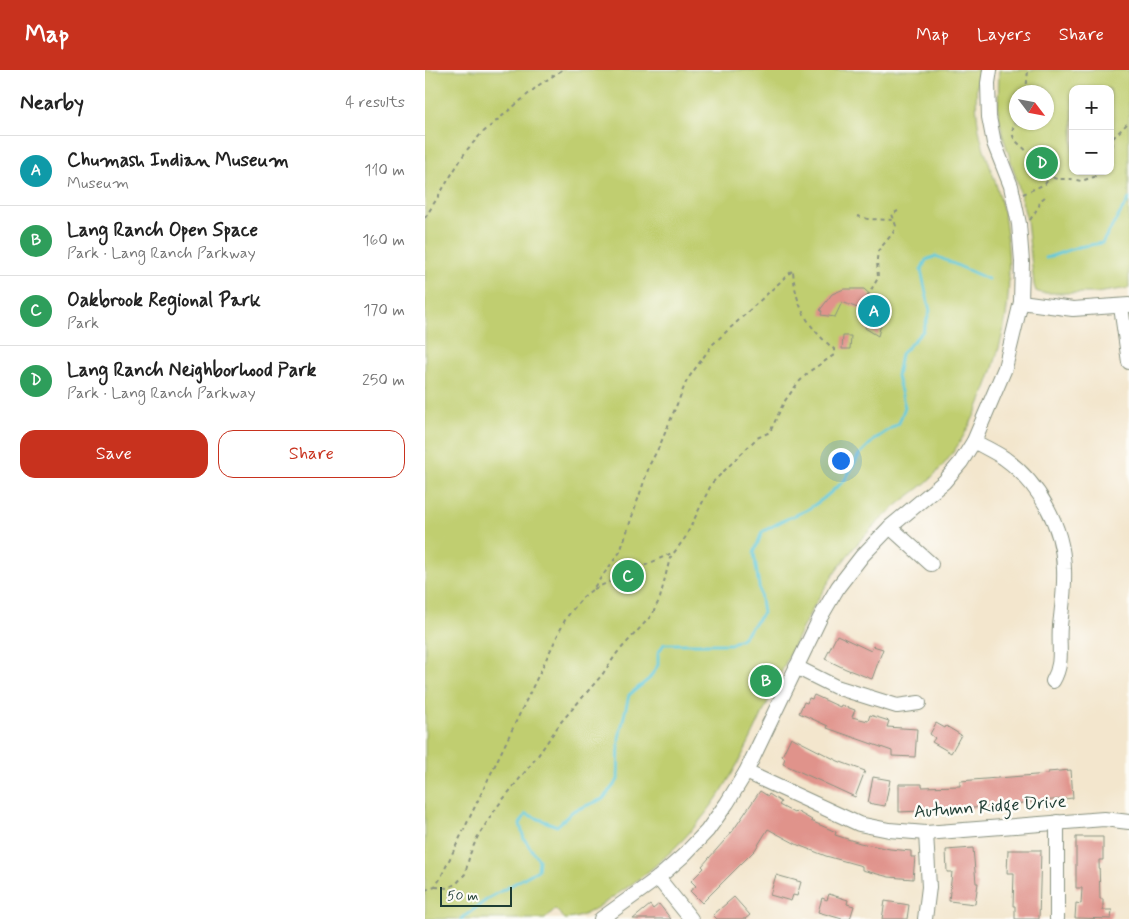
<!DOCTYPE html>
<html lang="en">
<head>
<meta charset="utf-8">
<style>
  :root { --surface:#fff; --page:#f2f2f2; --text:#222; --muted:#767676; --line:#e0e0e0; --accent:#c8321e }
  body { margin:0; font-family:Mynerve,sans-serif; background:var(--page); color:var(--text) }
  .controls { position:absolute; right:15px; top:15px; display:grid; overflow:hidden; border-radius:10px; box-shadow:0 1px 4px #0004 }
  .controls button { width:45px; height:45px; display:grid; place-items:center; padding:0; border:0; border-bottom:1px solid var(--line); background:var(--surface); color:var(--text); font:25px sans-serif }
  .compass { position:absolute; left:584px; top:15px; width:45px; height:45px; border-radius:50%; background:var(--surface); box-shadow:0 1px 4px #0004; rotate:122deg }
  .scale { position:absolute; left:15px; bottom:12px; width:72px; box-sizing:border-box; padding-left:5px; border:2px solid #1f3d34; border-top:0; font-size:14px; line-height:18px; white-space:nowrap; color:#1f3d34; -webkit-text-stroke:4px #fdfcf7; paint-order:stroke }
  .you { position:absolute; left:415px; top:390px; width:18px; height:18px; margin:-12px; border:4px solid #fff; border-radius:50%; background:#1a73e8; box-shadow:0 0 0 8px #1a73e833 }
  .badge { display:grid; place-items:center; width:32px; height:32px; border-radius:50%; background:var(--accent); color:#fff; font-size:16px; font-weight:700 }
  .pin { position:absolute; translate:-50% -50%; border:2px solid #fff; box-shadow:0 1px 5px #0006 }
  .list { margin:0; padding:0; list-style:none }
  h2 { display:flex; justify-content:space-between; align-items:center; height:65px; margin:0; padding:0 20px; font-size:21px }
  h2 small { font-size:16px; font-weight:400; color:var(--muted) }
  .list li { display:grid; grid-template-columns:32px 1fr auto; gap:15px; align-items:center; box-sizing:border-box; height:70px; padding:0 20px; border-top:1px solid var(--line) }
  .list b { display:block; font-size:19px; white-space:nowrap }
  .list p { margin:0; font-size:16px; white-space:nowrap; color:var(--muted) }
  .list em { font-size:16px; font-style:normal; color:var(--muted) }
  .actions { display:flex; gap:10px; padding:15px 20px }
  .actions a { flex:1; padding:11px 0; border:1px solid var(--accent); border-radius:15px; text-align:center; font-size:18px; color:var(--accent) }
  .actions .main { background:var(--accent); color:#fff }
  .map { position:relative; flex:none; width:704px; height:849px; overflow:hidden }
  header { display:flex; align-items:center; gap:30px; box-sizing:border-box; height:70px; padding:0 25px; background:var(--accent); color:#fff }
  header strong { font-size:24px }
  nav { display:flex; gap:28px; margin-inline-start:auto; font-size:18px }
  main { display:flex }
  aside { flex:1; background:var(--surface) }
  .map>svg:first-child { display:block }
</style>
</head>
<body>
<header>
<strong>Map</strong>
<nav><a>Map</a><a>Layers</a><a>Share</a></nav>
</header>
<main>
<aside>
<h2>Nearby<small>4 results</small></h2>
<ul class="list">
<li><span class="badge" style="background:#0f9aa8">A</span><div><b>Chumash Indian Museum</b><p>Museum</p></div><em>110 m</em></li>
<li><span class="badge" style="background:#2e9e5b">B</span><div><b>Lang Ranch Open Space</b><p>Park · Lang Ranch Parkway</p></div><em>160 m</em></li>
<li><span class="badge" style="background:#2e9e5b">C</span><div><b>Oakbrook Regional Park</b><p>Park</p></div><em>170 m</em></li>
<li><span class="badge" style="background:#2e9e5b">D</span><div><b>Lang Ranch Neighborhood Park</b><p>Park · Lang Ranch Parkway</p></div><em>250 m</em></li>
</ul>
<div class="actions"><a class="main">Save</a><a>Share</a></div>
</aside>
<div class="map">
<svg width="704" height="849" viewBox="0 0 704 849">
  <rect width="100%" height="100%" fill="#fdfcf7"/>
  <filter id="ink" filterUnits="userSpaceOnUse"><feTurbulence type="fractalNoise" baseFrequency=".02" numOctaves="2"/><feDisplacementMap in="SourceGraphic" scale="10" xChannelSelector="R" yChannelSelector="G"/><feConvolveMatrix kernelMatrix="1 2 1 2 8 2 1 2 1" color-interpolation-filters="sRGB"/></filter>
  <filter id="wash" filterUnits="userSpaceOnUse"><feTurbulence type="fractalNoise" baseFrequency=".0096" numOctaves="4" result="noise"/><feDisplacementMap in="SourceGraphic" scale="20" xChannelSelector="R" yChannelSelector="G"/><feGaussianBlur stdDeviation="1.12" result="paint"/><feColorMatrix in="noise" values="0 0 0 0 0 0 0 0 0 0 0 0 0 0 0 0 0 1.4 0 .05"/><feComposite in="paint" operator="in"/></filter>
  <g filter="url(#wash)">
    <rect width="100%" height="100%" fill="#f3e6cd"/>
    <g fill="#c0ce6f" stroke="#708652" fill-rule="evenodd">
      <path d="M0,0H554C549,24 551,53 558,76C566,100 576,125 580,150C585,184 586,228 578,262C567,309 545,369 510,404C499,416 484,425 471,436C447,456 426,479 409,504C364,569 342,647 301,714C275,757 236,795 194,823C178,833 160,849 140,849L130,839L120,849H0Z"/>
      <path d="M574,0H704V218L671,223H616L611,221L609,215L602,151L592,111L578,66L573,42ZM648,19H685V101H648ZM592,22H622V52H592Z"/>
    </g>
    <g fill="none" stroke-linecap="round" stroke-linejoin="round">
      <g stroke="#5dc7d9" stroke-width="3">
        <polyline points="621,188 653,177 677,173 704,129"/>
        <polyline points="36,849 64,828 113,800 114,790 99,769 95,754 101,744 132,756 148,741 178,729 193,710 194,668 204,625 224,609 233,595 233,583 239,574 306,574 317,568 338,543 329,483 337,462 357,451 382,440 398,429 420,410 434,385 450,369 474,353 480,337 472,306 476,284 498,261 505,241 496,200 501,190 511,186 563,209"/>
      </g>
    </g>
    <g id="blocks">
      <g fill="#e0938b">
        <polygon points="419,219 439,219 452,231 455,237 458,247 453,266 440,258 443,251 443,242 417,232 410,247 396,245 397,241 395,240 407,224"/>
        <polygon points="418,266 426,266 425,279 417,279"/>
        <polygon points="412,565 446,581 448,576 458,579 447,609 421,599 400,589"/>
        <polygon points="389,625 415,637 416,635 430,640 427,647 443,651 445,645 464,651 462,657 492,659 490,687 467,686 467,681 402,658 403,656 374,643 379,632 382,633 384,628 387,629"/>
        <polygon points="511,653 520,658 521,656 536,665 526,683 507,672 510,668 505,664"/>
        <polygon points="366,667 413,691 440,701 430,727 358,694 360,688 357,686"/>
        <polygon points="646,700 648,728 538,739 474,742 474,714 497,714 497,717 535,716 535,711 623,704 623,702"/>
        <polygon points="448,707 465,710 460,736 443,733"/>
        <polygon points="335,721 343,726 344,724 356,732 354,735 369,743 371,741 387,750 386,751 411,762 410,765 435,773 465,779 486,781 486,787 490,787 488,809 464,807 437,800 437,796 401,786 373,775 343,759 330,780 277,833 265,821 271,816 266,811 279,798 277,796 307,762"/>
        <polygon points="651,767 678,767 678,790 674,790 675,829 678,829 678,840 687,840 686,849 650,848 651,833 656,834 657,818 651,818"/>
        <polygon points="548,778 551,813 553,813 550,834 524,831 527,802 522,802 521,780"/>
        <polygon points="583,780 616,780 614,849 590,849 590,836 588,836 589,803 582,803"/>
        <polygon points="351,805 376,812 372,826 368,825 366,831 345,825"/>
        <polygon points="404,824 423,830 422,834 429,836 425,849 417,849 393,842 397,828 402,830"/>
        <polygon points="309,827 325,845 320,849 292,849 288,845"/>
        <polygon points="460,831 484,835 482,849 457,849"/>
        <polygon points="234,834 246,849 208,849 225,835 228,839"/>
      </g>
    </g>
  </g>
  <g filter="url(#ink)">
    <use href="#blocks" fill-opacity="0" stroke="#899280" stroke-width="1"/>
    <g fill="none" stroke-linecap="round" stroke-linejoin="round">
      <g stroke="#899280" stroke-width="16">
        <g id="minor">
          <polyline points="596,232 648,239 704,235"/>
          <polyline points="696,237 704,292"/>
          <path d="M549,371C559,377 570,382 579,388C614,413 638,456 639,499C640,518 637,537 635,556C633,577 639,592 628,611"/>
          <polyline points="465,457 506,494"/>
          <polyline points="371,597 411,617 472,636 494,633"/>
          <polyline points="321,702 434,754 464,760 501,763 679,749 704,752"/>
          <polyline points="632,752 632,849"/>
          <polyline points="233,808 266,849"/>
          <polyline points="176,849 233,808 258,786 282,761 302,733 321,702 395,548 413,517 437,486 465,457 519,412 536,392 549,371 580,298 596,232 597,192 594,154 586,116 569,73 564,47 563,13 565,0"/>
          <polyline points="500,849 504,817 501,763"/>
        </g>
      </g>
      <g stroke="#899280" stroke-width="2" stroke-dasharray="4 4" stroke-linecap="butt">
        <polyline points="601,22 603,0"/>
        <path d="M592,50C579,70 597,73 605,85C608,90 607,95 608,101L610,102L632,109H646L656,111L669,107L675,101"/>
        <polyline points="685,84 688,68 704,52"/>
        <polyline points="598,124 620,114 625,107"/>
        <polyline points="432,146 443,149 469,150"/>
        <polyline points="0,148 41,81 56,64 114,15 137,0"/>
        <polyline points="605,150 614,136 615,131 620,127"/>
        <polyline points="442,227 453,208 452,189 453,181 468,163 471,156 467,144 473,141"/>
        <polyline points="169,519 249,482"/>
        <path d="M10,817L23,818L32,813L40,804L45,784L53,766L72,737L112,687L136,652L177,605L192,583L227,545L235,528L245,488L260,468L287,413L332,368L345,362L359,332L373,313L385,301L409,285V279C382,257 370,235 368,200"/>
        <polyline points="0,820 10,817 15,809 141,548 158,527 167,520 195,482 225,394 235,375 262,310 288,274 367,201"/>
      </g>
      <use href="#minor" stroke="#fff" stroke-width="14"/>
    </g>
  </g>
  <g text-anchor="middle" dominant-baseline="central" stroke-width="5" stroke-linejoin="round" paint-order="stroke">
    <g font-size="18" fill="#1f3d34" stroke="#fdfcf7">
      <text transform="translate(565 737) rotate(-4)">Autumn Ridge Drive</text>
    </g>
  </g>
</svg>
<div class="controls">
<button>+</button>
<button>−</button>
</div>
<svg class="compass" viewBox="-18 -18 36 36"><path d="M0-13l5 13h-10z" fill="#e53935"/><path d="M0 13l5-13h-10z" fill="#767676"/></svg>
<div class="scale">50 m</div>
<div class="you"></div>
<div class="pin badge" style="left:449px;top:241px;background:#0f9aa8">A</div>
<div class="pin badge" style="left:341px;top:611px;background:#2e9e5b">B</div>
<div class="pin badge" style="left:203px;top:506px;background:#2e9e5b">C</div>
<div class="pin badge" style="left:617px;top:93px;background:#2e9e5b">D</div>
</div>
</main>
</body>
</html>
